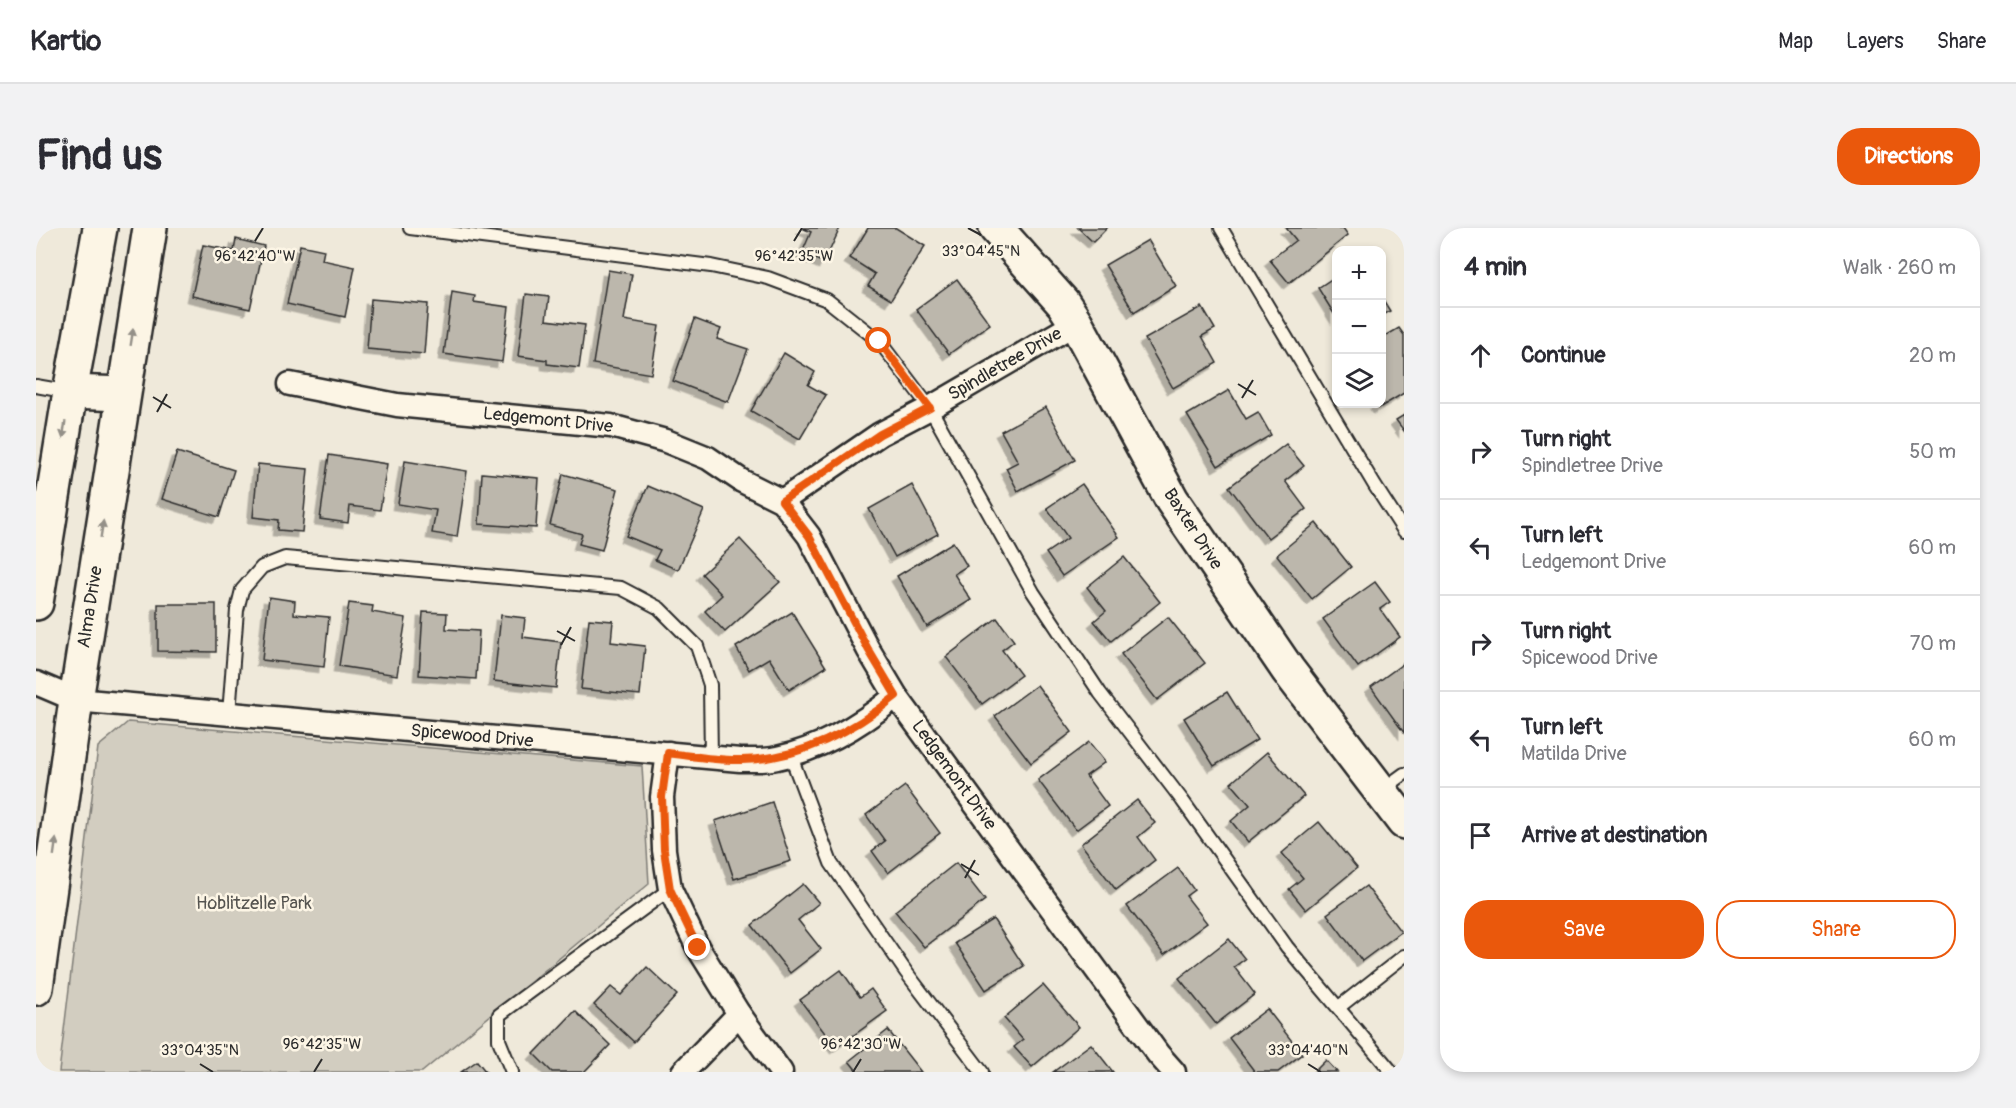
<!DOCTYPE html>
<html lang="en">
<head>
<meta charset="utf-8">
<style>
  :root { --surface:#fff; --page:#f2f2f3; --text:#2b2b33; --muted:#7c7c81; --line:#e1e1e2; --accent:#ea580c }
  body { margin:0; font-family:Pangolin,sans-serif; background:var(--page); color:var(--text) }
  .controls { position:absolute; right:18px; top:18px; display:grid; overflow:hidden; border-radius:12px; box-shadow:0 3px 9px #0003 }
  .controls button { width:54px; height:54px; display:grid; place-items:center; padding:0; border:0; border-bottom:2px solid var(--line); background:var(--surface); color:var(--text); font:30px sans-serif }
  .stop { position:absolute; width:18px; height:18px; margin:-14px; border:4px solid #ea580c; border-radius:50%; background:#fff }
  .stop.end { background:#ea580c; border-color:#fff; box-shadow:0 2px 6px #0008 }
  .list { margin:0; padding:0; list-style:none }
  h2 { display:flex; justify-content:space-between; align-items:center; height:78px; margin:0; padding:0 24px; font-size:26px }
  h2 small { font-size:20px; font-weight:400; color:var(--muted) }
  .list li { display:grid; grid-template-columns:39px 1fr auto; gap:18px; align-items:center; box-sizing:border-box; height:96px; padding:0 24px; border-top:2px solid var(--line) }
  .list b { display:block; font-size:22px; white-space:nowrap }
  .list p { margin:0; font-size:20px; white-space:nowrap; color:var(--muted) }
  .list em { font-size:20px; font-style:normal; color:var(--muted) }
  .actions { display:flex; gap:12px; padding:18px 24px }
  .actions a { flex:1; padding:14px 0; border:2px solid var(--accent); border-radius:24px; text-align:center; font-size:21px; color:var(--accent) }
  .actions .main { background:var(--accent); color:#fff }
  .icon { flex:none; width:33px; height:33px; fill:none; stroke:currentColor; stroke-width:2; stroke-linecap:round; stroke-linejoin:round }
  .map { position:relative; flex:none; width:1368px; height:844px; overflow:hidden; border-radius:24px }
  header { display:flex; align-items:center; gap:36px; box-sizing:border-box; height:84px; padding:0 30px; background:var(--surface); border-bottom:2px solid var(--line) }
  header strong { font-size:28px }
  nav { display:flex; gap:33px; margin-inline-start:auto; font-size:21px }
  .intro { display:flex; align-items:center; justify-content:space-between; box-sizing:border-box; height:144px; padding:0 36px }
  h1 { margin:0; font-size:42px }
  .button { padding:15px 27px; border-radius:24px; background:var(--accent); color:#fff; font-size:21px; font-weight:700 }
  main { display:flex; gap:36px; padding:0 36px }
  aside { flex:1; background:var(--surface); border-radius:24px; box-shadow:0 3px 9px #0003 }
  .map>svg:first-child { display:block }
</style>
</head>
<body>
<header>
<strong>Kartio</strong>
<nav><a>Map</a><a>Layers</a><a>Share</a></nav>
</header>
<div class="intro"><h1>Find us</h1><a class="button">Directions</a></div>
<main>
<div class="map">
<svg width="1368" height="844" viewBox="0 0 1368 844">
  <defs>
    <filter id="shadow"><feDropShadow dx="-5.5" dy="5.5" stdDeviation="0" flood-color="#0004"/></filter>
  </defs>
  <rect width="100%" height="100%" fill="#efe9da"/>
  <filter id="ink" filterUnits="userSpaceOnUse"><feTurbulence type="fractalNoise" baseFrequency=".0167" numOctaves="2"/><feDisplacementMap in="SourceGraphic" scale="12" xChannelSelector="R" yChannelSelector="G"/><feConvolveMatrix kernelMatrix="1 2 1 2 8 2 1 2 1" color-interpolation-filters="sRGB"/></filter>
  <g filter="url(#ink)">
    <polygon fill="#d2cdc0" stroke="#7e7c76" stroke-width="1.5" points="92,494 606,538 613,656 386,844 23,844 62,519"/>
    <g fill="#bcb7ac" stroke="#2b2b2b" stroke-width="1.5" filter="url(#shadow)">
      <polygon points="766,0 804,0 788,35 766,25 775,4"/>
      <polygon points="832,0 860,0 889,18 855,72 832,58 839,46 814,30"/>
      <polygon points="1042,0 1071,0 1057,14"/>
      <polygon points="1250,0 1307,0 1312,7 1253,55 1234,32 1260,12"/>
      <polygon points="200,11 228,18 214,81 156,68 167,17 198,23"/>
      <polygon points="1112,12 1140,58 1098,84 1069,37"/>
      <polygon points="264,17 288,22 286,32 319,39 309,89 251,76"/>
      <polygon points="572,42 596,46 588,92 623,98 615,146 557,136"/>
      <polygon points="1300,48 1300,89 1282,60"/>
      <polygon points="921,51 954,96 913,126 880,81"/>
      <polygon points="416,64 439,68 438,74 473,79 466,134 408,126"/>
      <polygon points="490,66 513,69 510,92 549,97 543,140 511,136 511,132 482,128"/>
      <polygon points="1346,70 1354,83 1346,88"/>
      <polygon points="335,71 392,76 388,126 331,121"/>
      <polygon points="1166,79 1179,101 1166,108 1181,135 1137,160 1109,111"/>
      <polygon points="659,91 685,101 681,111 712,121 692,174 637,153"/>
      <polygon points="1363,100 1368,107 1368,165 1343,180 1340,176 1346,176 1346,110"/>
      <polygon points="748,125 779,144 772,157 790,167 764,211 715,183"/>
      <polygon points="1193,162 1210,191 1222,184 1235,207 1182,238 1151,187"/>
      <polygon points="1010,179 1039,232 982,263 970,240 982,234 965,203"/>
      <polygon points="1368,187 1368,203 1360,192"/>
      <polygon points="1250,216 1268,238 1249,253 1270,281 1232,310 1193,259"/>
      <polygon points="141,224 198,242 183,289 126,271"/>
      <polygon points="293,227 351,236 344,282 314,278 312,295 284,291"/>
      <polygon points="369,233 431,243 421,309 396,305 400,282 362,276"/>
      <polygon points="222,236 272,241 266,304 242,302 243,292 217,289"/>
      <polygon points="446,245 503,250 500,300 443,296"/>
      <polygon points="527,246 582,261 566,322 543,316 546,306 514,297"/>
      <polygon points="1046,256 1083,309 1026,348 1010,325 1032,310 1011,280"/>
      <polygon points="876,257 902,306 859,329 833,281"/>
      <polygon points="612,258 668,282 642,342 619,332 624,322 590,308"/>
      <polygon points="1280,295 1315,339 1276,371 1241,327"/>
      <polygon points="704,311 744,354 689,404 669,383 686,367 666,346"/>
      <polygon points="917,314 931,338 918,346 935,372 891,399 861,348"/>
      <polygon points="1088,329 1124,374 1075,413 1058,393 1070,383 1051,359"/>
      <polygon points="1339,354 1354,374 1344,381 1364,409 1322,439 1287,391"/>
      <polygon points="233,369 259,373 258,386 293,389 288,439 226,432"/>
      <polygon points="313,375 337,378 336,384 370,390 361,447 303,438"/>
      <polygon points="122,376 180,376 180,424 122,423"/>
      <polygon points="387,384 411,385 410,401 443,403 440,451 383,447"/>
      <polygon points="756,384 790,439 753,462 733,430 713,442 700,419"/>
      <polygon points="465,387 489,390 487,409 525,414 520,460 458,453"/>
      <polygon points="1132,389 1169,435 1121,472 1085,426"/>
      <polygon points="961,390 978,413 966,422 985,447 946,476 910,429"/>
      <polygon points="553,391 577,393 575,414 609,418 604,467 545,461"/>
      <polygon points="1368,435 1368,505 1335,459"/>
      <polygon points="1001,457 1036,504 995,535 959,488"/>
      <polygon points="1191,464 1221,512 1178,538 1148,490"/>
      <polygon points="1053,514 1069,534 1050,548 1072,578 1040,602 1002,552"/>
      <polygon points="1231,524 1268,568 1212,614 1195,593 1214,577 1195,555"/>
      <polygon points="869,558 904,605 852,645 836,623 849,613 830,587"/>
      <polygon points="1101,572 1119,595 1102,609 1119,632 1080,662 1045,616"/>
      <polygon points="736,574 755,633 698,651 679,593"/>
      <polygon points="1283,594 1321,640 1270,682 1253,661 1267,650 1246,625"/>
      <polygon points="920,635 949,672 888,719 859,683"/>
      <polygon points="1142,640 1158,662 1150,668 1171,695 1128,727 1091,678"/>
      <polygon points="767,656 783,675 762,692 785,721 754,745 716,697"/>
      <polygon points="1330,658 1365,704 1326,733 1291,686"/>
      <polygon points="957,691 988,738 950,762 919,715"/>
      <polygon points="1193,711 1209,731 1198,739 1219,766 1180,796 1143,750"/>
      <polygon points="611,739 641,767 598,814 558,777 575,759 585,767"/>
      <polygon points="805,742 824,769 835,761 851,783 800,820 764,772"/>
      <polygon points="1007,757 1043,799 996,839 978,819 987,812 968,790"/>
      <polygon points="1231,781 1266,826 1242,844 1219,844 1193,810"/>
      <polygon points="539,783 574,817 548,844 516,844 498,826"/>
      <polygon points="852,802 885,844 822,844 813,833"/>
      <polygon points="1055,816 1077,844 1017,844"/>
      <polygon points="1290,832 1301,844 1278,844"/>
      <polygon points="441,833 450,844 425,844"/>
    </g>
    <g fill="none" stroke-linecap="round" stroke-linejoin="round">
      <g stroke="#2b2b2b" stroke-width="16">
        <g id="lane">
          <polyline points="374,0 675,38 732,50 791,72 843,113 894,180 997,364 1064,465 1146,572 1251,719 1356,844"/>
          <polyline points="1185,0 1339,258 1368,303"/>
          <polyline points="0,158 34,164"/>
          <polyline points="193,486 201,382 206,362 226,339 249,330 585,360 623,380 661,418 674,457 675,530"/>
          <polyline points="754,526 795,635 870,744 946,844"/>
          <polyline points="1346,562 1368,546"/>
          <polyline points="1303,779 1368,728"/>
          <polyline points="476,844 463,812 463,787 634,661"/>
        </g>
      </g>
      <g stroke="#2b2b2b" stroke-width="27">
        <g id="street">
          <polyline points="254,156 361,177 575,198 630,213 672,230 706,253 746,273 773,308 832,421 860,468 1122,826 1138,844"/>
          <polyline points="746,273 844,206 894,180 1040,95"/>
          <path d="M0,455L40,472L704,532C716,532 729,533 741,530C785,521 826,496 860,468"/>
          <polyline points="632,525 626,569 628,622 634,661 662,720 703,786 745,844"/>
          <polyline points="647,844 703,786"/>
        </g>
      </g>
      <g stroke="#2b2b2b" stroke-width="38">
        <g id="secondary">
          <polyline points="960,0 1027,75 1040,95 1136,272 1252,442 1368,594"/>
          <polyline points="34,164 87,166"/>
          <polyline points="0,375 34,164 64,0"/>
          <polyline points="0,760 40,472 114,0"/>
        </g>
      </g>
      <use href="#lane" stroke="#fcf5e5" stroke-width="12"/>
      <use href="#street" stroke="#fcf5e5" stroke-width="22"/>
      <use href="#secondary" stroke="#fcf5e5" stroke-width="33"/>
    </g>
    <defs><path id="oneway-solid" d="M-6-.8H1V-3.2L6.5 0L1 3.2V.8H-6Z" transform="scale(1.5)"/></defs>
    <g fill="#949088">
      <use href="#oneway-solid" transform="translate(96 109) rotate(-81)"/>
      <use href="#oneway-solid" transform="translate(28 202) rotate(99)"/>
      <use href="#oneway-solid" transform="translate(66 301) rotate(-81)"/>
      <use href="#oneway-solid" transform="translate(19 619) rotate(-82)"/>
    </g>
  </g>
  <g fill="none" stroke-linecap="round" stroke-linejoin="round" filter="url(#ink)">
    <path stroke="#ea580c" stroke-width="8" d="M662,720L634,661L628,622L626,569L632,525C656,528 682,533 706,532C764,531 815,505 860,468L832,421L773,308L746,273L844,206L894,180L843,113"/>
  </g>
  <path fill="none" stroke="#2b2b2b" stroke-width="2" d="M932,0L945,7M219,13L227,0M758,13L766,0M1202,156L1220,167M117,169L135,180M1206,170L1217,152M121,184L131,166M521,403L539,413M525,417L535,399M925,636L943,647M929,650L939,632M164,836L177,844M1272,836L1285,844M278,844L286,831M817,844L825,831"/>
  <g text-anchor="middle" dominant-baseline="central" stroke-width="5" stroke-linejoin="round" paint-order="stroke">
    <g font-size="18" fill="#2b2b2b" stroke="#fcf5e5">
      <text transform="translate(969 136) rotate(-30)">Spindletree Drive</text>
      <text transform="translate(512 192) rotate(6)">Ledgemont Drive</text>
      <text transform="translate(1157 301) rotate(57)">Baxter Drive</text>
      <text transform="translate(54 379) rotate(-81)">Alma Drive</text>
      <text transform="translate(436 508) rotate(5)">Spicewood Drive</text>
      <text transform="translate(918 547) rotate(54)">Ledgemont Drive</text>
    </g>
    <g font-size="18" fill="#555450" stroke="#fcf5e5">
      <text x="218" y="675">Hoblitzelle Park</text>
    </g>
  </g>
  <g font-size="15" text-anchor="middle" fill="#2b2b2b" stroke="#fcf5e5" stroke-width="5" stroke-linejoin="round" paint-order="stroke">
    <text x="945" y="28">33°04'45"N</text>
    <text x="219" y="33">96°42'40"W</text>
    <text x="758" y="33">96°42'35"W</text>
    <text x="286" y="821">96°42'35"W</text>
    <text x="825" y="821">96°42'30"W</text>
    <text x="164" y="827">33°04'35"N</text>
    <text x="1272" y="827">33°04'40"N</text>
  </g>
</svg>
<div class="controls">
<button>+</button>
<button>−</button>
<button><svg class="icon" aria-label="layers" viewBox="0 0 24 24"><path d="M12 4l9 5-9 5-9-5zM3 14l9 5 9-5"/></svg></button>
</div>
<div class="stop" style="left:843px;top:113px"></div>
<div class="stop end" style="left:662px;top:720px"></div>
</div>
<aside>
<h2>4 min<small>Walk · 260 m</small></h2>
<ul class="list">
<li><svg class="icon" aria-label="ahead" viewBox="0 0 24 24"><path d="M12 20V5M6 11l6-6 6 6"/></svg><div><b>Continue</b></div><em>20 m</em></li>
<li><svg class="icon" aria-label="right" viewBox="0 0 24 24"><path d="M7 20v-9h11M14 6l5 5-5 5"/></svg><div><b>Turn right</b><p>Spindletree Drive</p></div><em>50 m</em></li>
<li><svg class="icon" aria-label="left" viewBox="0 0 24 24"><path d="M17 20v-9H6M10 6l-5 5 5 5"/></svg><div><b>Turn left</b><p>Ledgemont Drive</p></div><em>60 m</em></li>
<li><svg class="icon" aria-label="right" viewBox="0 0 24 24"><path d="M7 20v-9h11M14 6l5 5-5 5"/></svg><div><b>Turn right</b><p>Spicewood Drive</p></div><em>70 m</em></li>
<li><svg class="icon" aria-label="left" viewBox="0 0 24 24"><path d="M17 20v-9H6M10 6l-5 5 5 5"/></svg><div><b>Turn left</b><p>Matilda Drive</p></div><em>60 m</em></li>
<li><svg class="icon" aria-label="arrive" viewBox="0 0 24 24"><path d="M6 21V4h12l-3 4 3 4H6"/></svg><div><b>Arrive at destination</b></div></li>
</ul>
<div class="actions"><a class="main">Save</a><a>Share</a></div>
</aside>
</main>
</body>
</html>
